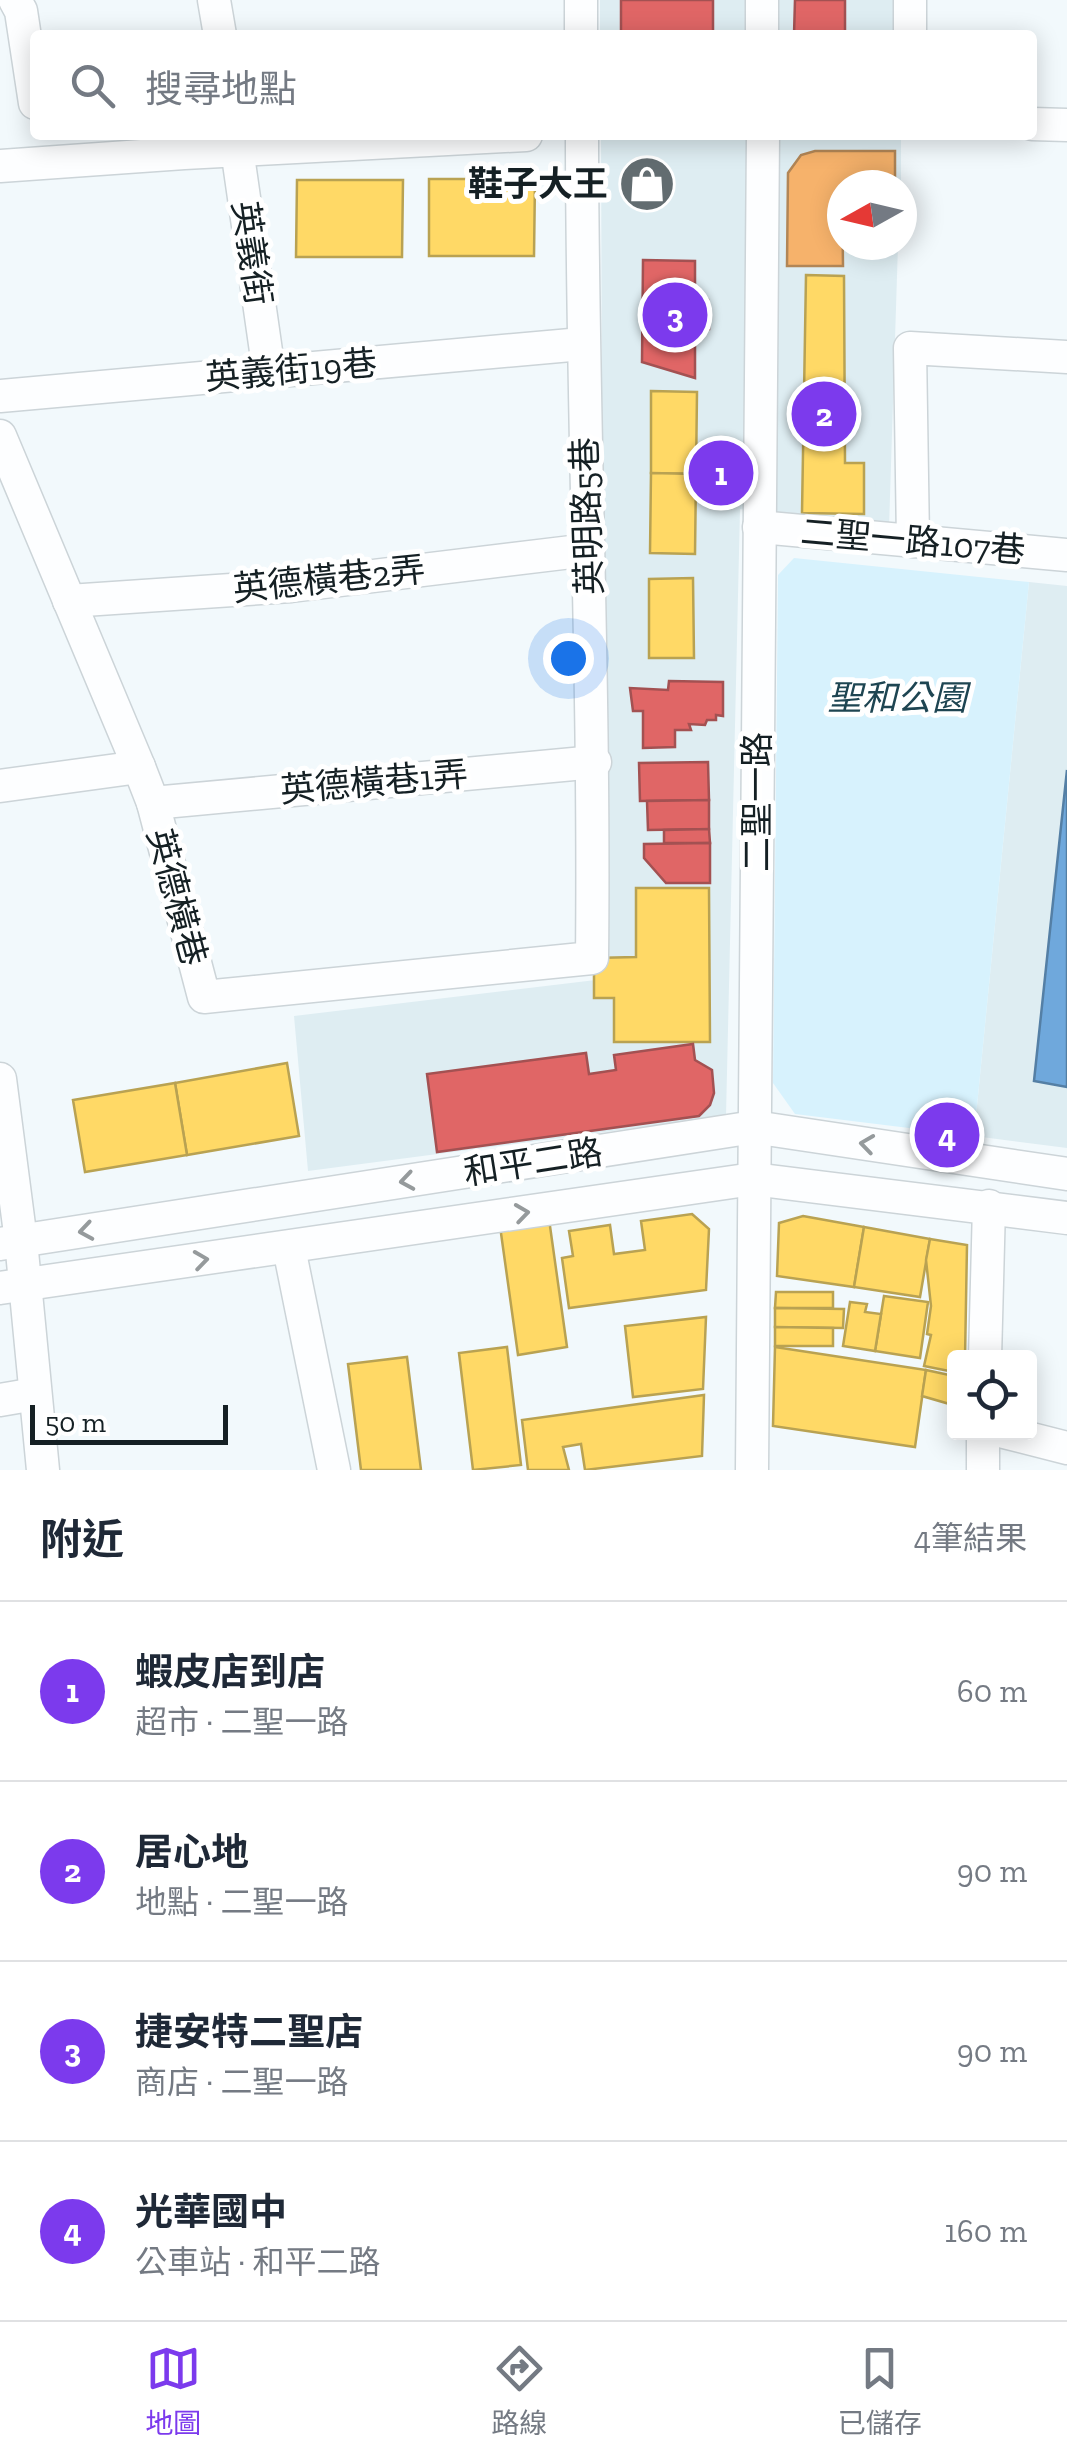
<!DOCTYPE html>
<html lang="zh-TW">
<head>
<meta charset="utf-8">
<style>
  :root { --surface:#fff; --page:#f6f6f7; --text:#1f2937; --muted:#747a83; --line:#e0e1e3; --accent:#7c3aed }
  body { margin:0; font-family:"Zilla Slab","Noto Sans TC",serif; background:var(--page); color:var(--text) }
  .controls { position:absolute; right:30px; bottom:30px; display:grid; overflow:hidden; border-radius:10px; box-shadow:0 5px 25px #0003 }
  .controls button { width:90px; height:90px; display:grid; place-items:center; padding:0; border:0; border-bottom:2px solid var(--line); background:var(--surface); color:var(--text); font:50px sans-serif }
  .compass { position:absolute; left:827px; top:170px; width:90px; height:90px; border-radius:50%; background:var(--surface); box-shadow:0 5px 25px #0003; rotate:262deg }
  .scale { position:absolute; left:30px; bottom:25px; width:198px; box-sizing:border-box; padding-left:10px; border:5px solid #152024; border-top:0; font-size:28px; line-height:35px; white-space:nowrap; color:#152024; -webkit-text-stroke:8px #fff; paint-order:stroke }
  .you { position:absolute; left:568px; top:658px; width:35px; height:35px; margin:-25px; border:8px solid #fff; border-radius:50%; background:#1a73e8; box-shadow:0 0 0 15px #1a73e833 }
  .badge { display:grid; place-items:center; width:65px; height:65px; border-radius:50%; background:var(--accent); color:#fff; font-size:32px; font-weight:700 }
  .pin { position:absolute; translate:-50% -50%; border:5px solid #fff; box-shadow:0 2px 10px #0006 }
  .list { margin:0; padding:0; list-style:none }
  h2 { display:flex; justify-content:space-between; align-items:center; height:130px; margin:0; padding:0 40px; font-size:42px }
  h2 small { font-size:32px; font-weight:400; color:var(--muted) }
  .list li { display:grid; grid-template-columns:65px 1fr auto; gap:30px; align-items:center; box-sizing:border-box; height:180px; padding:0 40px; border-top:2px solid var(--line) }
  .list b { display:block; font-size:38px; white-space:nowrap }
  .list p { margin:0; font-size:32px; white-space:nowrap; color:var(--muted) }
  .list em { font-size:32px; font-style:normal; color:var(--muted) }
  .icon { flex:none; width:55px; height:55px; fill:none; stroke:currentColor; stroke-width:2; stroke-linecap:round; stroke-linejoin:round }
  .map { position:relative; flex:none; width:1067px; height:1470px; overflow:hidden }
  .search { position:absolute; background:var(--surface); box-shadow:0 5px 25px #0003; left:30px; right:30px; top:30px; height:110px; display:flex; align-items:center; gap:25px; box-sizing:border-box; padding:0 35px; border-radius:10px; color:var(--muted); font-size:38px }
  .sheet { height:850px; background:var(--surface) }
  nav { display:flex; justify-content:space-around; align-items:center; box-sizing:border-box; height:140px; border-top:2px solid var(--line); background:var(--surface); font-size:28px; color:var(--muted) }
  nav a { display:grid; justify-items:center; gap:5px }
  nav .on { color:var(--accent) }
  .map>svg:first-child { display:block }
</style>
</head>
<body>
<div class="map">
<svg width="1067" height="1470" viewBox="0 0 1067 1470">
  <rect width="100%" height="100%" fill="#f2f9fc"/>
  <g fill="#deedf2">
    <polygon points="600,0 898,0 899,35 600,35"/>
    <polygon points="601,135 901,135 901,185 842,185 842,245 898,245 889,528 740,509 726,1116 308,1171 294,1016 604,979"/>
    <polygon points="1029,582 1067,586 1067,1148 974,1136"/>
  </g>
  <polygon fill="#d7f2fd" points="794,558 1029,582 974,1136 795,1114 773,1083 778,575"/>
  <g fill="#ffd966" stroke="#b9a252" stroke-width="2.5">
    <polygon points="429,179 535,179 534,256 429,256"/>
    <polygon points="297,180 403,180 402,257 296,257"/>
    <polygon points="806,275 844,276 845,463 864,463 864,514 802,513"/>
    <polygon points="651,391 697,392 696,474 651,473"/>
    <polygon points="651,473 696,474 695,554 650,553"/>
    <polygon points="693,578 694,658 649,658 649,579"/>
    <polygon points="636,888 709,888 710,1042 614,1042 614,998 594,998 594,958 636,957"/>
    <polygon points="287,1063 299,1136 187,1155 175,1083"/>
    <polygon points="175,1083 187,1155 85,1172 73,1100"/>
    <polygon points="692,1214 709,1229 706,1290 569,1308 562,1258 573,1256 569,1231 610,1225 614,1254 645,1250 641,1221"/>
    <polygon points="803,1216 864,1227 854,1287 777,1276 779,1223"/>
    <polygon points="549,1219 567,1347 518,1355 500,1226"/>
    <polygon points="864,1227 930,1239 920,1297 854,1287"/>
    <polygon points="930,1239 967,1245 965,1358 954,1358 954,1372 924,1366 931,1335 927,1334 931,1306 926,1260"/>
    <polygon points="776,1292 833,1292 833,1308 775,1308"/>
    <polygon points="884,1296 928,1302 920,1358 875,1351"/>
    <polygon points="850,1302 867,1304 865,1312 881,1314 875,1351 843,1346"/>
    <polygon points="775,1308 844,1309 843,1328 775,1327"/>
    <polygon points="706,1317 703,1389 633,1397 625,1326"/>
    <polygon points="775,1327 833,1328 833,1346 775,1346"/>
    <polygon points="507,1347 521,1465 473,1470 459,1353"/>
    <polygon points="775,1347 926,1370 915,1447 773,1426"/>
    <polygon points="407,1357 421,1470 361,1470 348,1364"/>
    <polygon points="926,1370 954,1376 953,1405 922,1396"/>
    <polygon points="704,1395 702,1456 585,1470 581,1444 563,1447 569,1470 528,1470 522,1420"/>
  </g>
  <g fill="#e06666" stroke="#a35152" stroke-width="2.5">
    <rect x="621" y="0" width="92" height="35"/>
    <polygon points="795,0 845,0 845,35 794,35"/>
    <polygon points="643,260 695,261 695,300 708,300 709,329 695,329 695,378 642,362"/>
    <polygon points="669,681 723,682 723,716 716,715 716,720 707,720 705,725 689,724 691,730 675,730 675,747 643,748 643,711 633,711 630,688 668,690"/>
    <polygon points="708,762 709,800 640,801 639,763"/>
    <polygon points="709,800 709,829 648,830 647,801"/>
    <polygon points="709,829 710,843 664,843 664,830"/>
    <polygon points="710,843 710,883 666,883 644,858 644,844"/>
    <polygon points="693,1044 695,1060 712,1070 714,1093 710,1105 699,1116 437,1152 427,1074 586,1053 589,1074 616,1070 614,1055"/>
  </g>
  <polygon fill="#6fa8dc" stroke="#547fa5" stroke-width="2.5" points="1067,770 1067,1087 1034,1081"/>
  <polygon fill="#f6b26b" stroke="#b28656" stroke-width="2.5" points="815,151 895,151 895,185 842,185 843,266 787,266 788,173 801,155"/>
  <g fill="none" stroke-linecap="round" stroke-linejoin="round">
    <g stroke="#ccd4d8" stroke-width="35">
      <g id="minor">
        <polyline points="15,0 21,11 35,103"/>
        <polyline points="214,0 220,35"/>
        <polyline points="581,0 581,35"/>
        <polyline points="762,0 762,35"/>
        <polyline points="910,35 910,0"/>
        <polyline points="1032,124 1067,125"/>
        <polyline points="235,135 269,372"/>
        <polyline points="0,166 184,153 526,135"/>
        <polyline points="0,396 582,344"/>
        <path d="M0,436L139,767L153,803L204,997L592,958C595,683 582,409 582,135"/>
        <polyline points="759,527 1067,555"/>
        <polyline points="913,541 910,348 1067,357"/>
        <polyline points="69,601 291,586 588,550"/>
        <polyline points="0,786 139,767"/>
        <polyline points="153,803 595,762"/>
        <polyline points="0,1079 21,1241 43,1470"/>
        <polyline points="0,1244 754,1127 1067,1174"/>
        <polyline points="289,1248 334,1470"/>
        <polyline points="0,1288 753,1179 1067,1218"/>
        <polyline points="985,1358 989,1206"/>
        <polyline points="0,1400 35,1394"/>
        <polyline points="1004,1432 1067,1448"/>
        <polyline points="752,1470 763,135"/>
        <polyline points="983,1470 983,1432"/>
      </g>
    </g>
    <use href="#minor" stroke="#fdfeff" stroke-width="32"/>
  </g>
  <defs><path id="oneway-chevron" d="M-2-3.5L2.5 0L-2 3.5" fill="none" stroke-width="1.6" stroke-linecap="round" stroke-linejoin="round" transform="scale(2.5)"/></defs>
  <g stroke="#959a9c">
    <use href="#oneway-chevron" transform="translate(867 1144) rotate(-172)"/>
    <use href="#oneway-chevron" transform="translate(407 1181) rotate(171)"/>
    <use href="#oneway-chevron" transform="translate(522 1213) rotate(-8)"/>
    <use href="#oneway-chevron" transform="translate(86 1231) rotate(171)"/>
    <use href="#oneway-chevron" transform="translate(201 1260) rotate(-8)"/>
  </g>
  <defs>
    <g id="shop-disc" transform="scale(2.875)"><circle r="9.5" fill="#626c70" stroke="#fff"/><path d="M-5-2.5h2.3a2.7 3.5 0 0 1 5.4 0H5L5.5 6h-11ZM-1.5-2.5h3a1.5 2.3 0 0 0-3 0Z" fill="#fff"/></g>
  </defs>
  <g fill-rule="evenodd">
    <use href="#shop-disc" x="647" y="184"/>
  </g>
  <g text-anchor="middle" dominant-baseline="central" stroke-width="10" stroke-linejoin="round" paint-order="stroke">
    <g font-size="35" font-weight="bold" fill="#152024" stroke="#fff" text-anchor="end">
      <text x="608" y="184">鞋子大王</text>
    </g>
    <g font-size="35" fill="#152024" stroke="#fff">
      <text transform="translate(252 253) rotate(82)">英義街</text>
      <text transform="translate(291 370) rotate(-5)">英義街19巷</text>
      <text transform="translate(587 516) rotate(-92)">英明路5巷</text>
      <text transform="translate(913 541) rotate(5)">二聖一路107巷</text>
      <text transform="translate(329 579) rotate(-6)">英德橫巷2弄</text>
      <text transform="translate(374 782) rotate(-5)">英德橫巷1弄</text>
      <text transform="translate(757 802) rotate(-90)">二聖一路</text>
      <text transform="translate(177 897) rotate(75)">英德橫巷</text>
      <text transform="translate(533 1162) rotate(-9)">和平二路</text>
    </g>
    <g font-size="35" font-style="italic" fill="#1e4552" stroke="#fff">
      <text x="897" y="698">聖和公園</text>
    </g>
  </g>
</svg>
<div class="controls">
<button><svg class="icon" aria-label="locate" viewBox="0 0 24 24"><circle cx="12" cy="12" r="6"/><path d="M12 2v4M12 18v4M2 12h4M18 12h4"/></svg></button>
</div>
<svg class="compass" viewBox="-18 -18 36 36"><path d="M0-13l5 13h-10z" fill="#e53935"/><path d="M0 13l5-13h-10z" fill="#747a83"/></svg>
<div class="scale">50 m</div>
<div class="you"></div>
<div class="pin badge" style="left:721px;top:473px">1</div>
<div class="pin badge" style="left:824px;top:414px">2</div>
<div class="pin badge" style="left:675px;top:315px">3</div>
<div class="pin badge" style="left:947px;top:1135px">4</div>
<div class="search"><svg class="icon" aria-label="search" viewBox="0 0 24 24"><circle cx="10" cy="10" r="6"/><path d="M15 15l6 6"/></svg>搜尋地點</div>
</div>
<section class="sheet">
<h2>附近<small>4筆結果</small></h2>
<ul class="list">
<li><span class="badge">1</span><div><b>蝦皮店到店</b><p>超市 · 二聖一路</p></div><em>60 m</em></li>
<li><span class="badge">2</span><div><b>居心地</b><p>地點 · 二聖一路</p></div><em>90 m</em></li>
<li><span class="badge">3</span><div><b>捷安特二聖店</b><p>商店 · 二聖一路</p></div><em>90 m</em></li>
<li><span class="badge">4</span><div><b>光華國中</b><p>公車站 · 和平二路</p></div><em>160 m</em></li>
</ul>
</section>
<nav>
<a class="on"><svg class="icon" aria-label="map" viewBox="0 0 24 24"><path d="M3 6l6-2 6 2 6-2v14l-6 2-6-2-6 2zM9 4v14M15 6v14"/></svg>地圖</a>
<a><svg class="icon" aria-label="directions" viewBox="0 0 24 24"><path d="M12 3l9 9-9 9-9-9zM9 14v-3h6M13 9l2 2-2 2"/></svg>路線</a>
<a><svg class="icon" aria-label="saved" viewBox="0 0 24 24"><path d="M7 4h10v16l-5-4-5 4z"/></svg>已儲存</a>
</nav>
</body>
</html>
